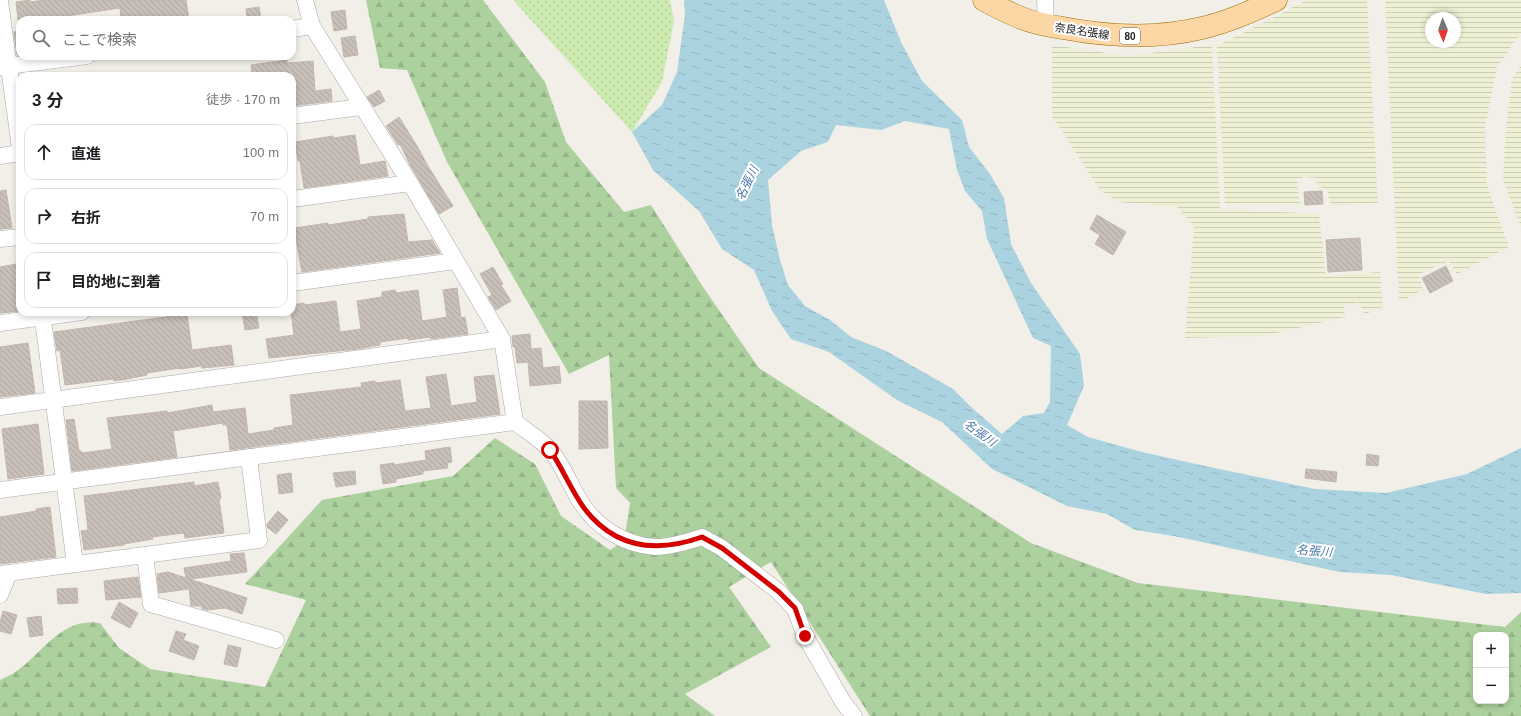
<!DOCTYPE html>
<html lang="ja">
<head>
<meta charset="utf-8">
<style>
  :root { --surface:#fff; --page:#f6f6f6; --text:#202124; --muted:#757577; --line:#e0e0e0 }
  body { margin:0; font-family:Helvetica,"Noto Sans JP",sans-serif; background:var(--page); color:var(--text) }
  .controls { position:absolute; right:12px; bottom:12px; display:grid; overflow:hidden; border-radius:8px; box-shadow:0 2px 6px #0003 }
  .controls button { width:36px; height:36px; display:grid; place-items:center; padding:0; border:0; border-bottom:1px solid var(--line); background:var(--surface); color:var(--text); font:20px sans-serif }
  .compass { position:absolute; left:1425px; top:12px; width:36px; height:36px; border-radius:50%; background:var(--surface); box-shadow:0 2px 6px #0003; rotate:178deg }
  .stop { position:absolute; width:12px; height:12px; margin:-9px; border:3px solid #d40000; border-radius:50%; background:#fff }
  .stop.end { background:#d40000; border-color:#fff; box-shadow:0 1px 4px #0008 }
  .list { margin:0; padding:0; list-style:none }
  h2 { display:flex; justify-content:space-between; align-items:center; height:52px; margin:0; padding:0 16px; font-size:17px }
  h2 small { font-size:13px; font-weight:400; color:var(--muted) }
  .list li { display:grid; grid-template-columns:26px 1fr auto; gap:12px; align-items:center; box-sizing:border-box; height:56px; margin:0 8px 8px; padding:0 8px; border:1px solid var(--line); border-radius:12px }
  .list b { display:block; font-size:15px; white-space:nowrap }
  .list em { font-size:13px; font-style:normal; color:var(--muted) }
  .icon { flex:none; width:22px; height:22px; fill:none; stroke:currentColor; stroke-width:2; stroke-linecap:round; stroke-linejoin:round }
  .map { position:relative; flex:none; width:1521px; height:716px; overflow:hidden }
  .search { position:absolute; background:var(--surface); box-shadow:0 2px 6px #0003; left:16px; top:16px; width:280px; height:44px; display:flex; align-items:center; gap:10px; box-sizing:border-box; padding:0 14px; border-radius:12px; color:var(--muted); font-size:15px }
  .panel { position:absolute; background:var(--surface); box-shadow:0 2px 6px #0003; left:16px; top:72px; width:280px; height:244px; border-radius:12px }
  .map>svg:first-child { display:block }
</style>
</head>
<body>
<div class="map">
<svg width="1521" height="716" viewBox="0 0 1521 716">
  <defs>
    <pattern id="farmland-rules" width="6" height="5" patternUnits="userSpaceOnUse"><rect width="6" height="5" fill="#eef0d5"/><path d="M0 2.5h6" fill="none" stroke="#ccceb7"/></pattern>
    <pattern id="grass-dots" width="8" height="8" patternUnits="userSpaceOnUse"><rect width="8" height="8" fill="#cdebb0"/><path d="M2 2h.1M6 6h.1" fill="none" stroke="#b0c997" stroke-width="1.8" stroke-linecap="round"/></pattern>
    <pattern id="forest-firs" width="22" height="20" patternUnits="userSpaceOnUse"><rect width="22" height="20" fill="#add19e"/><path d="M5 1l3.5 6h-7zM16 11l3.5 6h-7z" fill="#95b388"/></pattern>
    <pattern id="water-ripples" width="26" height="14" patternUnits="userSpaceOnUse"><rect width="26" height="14" fill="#aad3df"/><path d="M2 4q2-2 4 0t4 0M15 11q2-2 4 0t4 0" fill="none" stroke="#92b5bf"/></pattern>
    <pattern id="building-back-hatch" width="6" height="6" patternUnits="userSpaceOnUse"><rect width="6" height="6" fill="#c7bfb8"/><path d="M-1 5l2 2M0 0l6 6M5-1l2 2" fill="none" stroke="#aba49e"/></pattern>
  </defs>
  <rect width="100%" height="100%" fill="#f2efe9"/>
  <g fill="url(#farmland-rules)" fill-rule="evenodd">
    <polygon points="1307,0 1367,0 1378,203 1331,206 1327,189 1317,187 1316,178 1304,177 1297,179 1300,205 1225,204 1217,46"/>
    <path d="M1385,0H1521V33L1497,67L1485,128L1487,186L1509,247L1457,274L1449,261L1419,274L1423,290L1399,302ZM1431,18H1455V42H1431Z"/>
    <polygon points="1052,45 1127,56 1212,45 1220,209 1319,214 1326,276 1380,272 1383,307 1365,314 1358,302 1344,307 1345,317 1263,336 1185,338 1194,226 1177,207 1118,202 1100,190 1052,116"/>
    <polygon points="1521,65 1521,227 1503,180 1506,126 1512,79"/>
  </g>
  <polygon fill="url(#grass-dots)" points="513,0 670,0 674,21 662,82 632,132"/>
  <path fill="url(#forest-firs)" fill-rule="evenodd" d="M366,0H483L545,82L566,142L624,212L651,205L703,287L759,368L1031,543L1138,583L1505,627L1521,612V716H870L771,562L729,587L771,647L685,694L715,716H0V680C5,678 10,675 14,673C43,654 60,617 100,623L119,648L150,669L265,687L306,600L245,584L322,500L453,476L495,438L535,464L561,516L610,550L624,541L630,503L616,488L609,355L569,374L447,162L407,70L380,68ZM1476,635H1506V701H1476Z"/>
  <path fill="url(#water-ripples)" fill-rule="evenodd" d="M684,0H884L901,42L922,81L962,120L969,147L990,174L1004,198L1011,244L1031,283L1080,354L1084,386L1067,425L1088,437L1142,452L1205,466L1315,489L1386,493L1467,474L1521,448V593L1486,594L1391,575L1340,572L1174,536L1135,530L1107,514L1067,506L992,469L942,422L897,400L829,352L791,339L772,311L754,270L722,249L699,211L653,170L632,132L662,105L677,72L685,15ZM905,121L949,129L957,170L965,191L982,211L987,239L1033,338L1051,346L1050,402L1044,413L1023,416L1002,434L971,407L953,389L886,351L851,337L830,320L805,306L788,285L780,260L772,225L768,180L801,151L828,142L836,125L881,130Z"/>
  <g fill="url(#building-back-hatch)" stroke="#c4b6ab">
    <polygon points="30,0 30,2 44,0 186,0 189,20 121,20 120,8 40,20 18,20 16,2"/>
    <polygon points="259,7 261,20 247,20 246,9"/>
    <polygon points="345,10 347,29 334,31 331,12"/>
    <polygon points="20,31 20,55 17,55 14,32"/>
    <polygon points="355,36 358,55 344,57 341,38"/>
    <polygon points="287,60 287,63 313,61 315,91 331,89 332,101 292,106 292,76 252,76 251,65"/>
    <polygon points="379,90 385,101 374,107 367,97"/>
    <polygon points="399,117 417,146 428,166 453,206 439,214 410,165 400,144 398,145 386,126"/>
    <polygon points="355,135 360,165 385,161 388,176 304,188 300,161 298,161 295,142 333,136 333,138"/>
    <polygon points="6,190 12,228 0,229 0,191"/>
    <polygon points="1322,191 1323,204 1305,205 1304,192"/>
    <polygon points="404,214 408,242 432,240 440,253 302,272 294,228 328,223 328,225 368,219 368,217"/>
    <polygon points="1097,215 1126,232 1113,255 1095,244 1100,235 1090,229"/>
    <polygon points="1360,238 1362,270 1328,272 1326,240"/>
    <polygon points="16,264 20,289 20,311 0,313 0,267"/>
    <polygon points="1446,266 1453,281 1430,293 1422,278"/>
    <polygon points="493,267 503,284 501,285 511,301 496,310 488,297 492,295 480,274"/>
    <polygon points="457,288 461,318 465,317 468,334 430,339 430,337 408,340 408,338 380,342 380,345 358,349 269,358 266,339 294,335 291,312 292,312 292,305 304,303 304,305 336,301 340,332 361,329 357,301 382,297 382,292 395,290 396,293 418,290 422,321 447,317 443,290"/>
    <polygon points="242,312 256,312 259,328 245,330"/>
    <polygon points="187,314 192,350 231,345 234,365 202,368 202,366 180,369 180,368 147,373 147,375 127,379 114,381 113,379 65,385 60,350 57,351 54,332"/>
    <polygon points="530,334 531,349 541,348 543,368 559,366 561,383 530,386 528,362 517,363 515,347 513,347 512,336"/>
    <polygon points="28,343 35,393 0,397 0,347"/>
    <polygon points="446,374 451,406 477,402 474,377 494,375 500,414 230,450 227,425 223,425 223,423 173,431 177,457 72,471 66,420 74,419 79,451 81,451 82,453 112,449 107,418 167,411 167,413 212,405 213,412 245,408 248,434 274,430 274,428 293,425 290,395 362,387 361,383 375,381 375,383 400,380 405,411 431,408 426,377"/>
    <polygon points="579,401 607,401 608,448 579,449"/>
    <polygon points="38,424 44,474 8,479 2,429"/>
    <polygon points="450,447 452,462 447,463 448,468 423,471 423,474 396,479 396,482 383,484 380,465 394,463 394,465 426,460 425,451"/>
    <polygon points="1367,454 1379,456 1378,466 1366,465"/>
    <polygon points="1306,469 1337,472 1336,482 1305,478"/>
    <polygon points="355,471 356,484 336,487 333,473"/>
    <polygon points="291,473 293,492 279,494 277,475"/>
    <polygon points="194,482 194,486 218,482 221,498 219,499 224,533 185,538 184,533 152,537 153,539 124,544 124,545 84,550 81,531 88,530 84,496"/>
    <polygon points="50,507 56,557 0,564 0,517 36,511 36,509"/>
    <polygon points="278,511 288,520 276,534 267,527 267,524"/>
    <polygon points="244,553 247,572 190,579 247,598 242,614 225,608 207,610 202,609 202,606 191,606 189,589 159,593 157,574 168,572 186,578 184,568 231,561 230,554"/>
    <polygon points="138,577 141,597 106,600 104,581"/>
    <polygon points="77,588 78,603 58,604 57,589"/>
    <polygon points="119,602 138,613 130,628 111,618"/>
    <polygon points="3,611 17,615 11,634 0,631 0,623"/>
    <polygon points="41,616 43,635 30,637 27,618"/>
    <polygon points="176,631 186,634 183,640 199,646 194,660 169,651"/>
    <polygon points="228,645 241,648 237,667 224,664"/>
  </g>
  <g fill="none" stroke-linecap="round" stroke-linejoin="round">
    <g stroke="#a9a9a9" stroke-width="17">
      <g id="minor">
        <polyline points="305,0 312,26 410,183 502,339 515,422"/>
        <polyline points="1045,0 1046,25"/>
        <polyline points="0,1 20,148"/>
        <polyline points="292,29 312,26"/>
        <polyline points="0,67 87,56"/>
        <polyline points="292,116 361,107"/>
        <polyline points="0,156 20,153"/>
        <polyline points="292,199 410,183"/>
        <polyline points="0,239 20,237"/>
        <polyline points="292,283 455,261"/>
        <polyline points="42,312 75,564"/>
        <polyline points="0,323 82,312"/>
        <polyline points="0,407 502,339"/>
        <path d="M0,490L515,422C526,431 541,439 551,451C563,465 570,485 580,501C596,527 624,545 655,547C671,547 687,542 702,537L722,548L779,592L795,609L805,636L843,702L854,716"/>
        <polyline points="145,555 151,604 276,640"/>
        <polyline points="0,574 259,540 249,457"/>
        <polyline points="0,595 9,573"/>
      </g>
    </g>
    <g stroke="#a06b00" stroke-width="23">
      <path id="primary" d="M984,0C995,6 1007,12 1019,17C1033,23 1049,26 1063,28C1110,37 1156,39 1202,28C1228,22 1252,11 1276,0"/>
    </g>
    <use href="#minor" stroke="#fff" stroke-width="16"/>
    <use href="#primary" stroke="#fcd6a4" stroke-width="22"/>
  </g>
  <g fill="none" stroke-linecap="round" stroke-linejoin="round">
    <path stroke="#d40000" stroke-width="5" d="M550,450C563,469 571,490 584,508C615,549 657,553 702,537L722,548L779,592L795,608L805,636"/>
  </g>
  <g text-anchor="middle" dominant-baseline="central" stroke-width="4" stroke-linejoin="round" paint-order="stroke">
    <rect fill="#fff" stroke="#646464" stroke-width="1" x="1120" y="28" width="20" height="16" rx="3"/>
    <g font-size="10" font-weight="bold" fill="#222">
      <text x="1130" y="36">80</text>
    </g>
    <g font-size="11" fill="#222" stroke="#fff">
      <text transform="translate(1082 31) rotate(9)">奈良名張線</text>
    </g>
    <g font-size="12" font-style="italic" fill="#4a7aab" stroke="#fff">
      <text transform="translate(747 183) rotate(-64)">名張川</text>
      <text transform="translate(980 433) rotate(36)">名張川</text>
      <text transform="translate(1314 551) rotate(5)">名張川</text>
    </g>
  </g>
</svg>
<div class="controls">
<button>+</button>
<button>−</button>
</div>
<svg class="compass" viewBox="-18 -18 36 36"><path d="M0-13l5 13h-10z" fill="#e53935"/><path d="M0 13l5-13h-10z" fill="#757577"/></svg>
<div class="stop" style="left:550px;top:450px"></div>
<div class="stop end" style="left:805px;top:636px"></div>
<div class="search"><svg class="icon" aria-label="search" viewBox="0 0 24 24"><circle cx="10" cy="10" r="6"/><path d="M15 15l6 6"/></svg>ここで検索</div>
<section class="panel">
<h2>3 分<small>徒歩 · 170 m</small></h2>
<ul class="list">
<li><svg class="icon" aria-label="ahead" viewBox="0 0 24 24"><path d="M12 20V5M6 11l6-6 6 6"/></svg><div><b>直進</b></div><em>100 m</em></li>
<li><svg class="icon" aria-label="right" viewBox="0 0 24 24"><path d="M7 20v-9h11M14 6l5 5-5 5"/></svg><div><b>右折</b></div><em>70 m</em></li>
<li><svg class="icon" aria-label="arrive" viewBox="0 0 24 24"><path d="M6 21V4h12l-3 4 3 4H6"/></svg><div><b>目的地に到着</b></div></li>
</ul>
</section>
</div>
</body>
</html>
